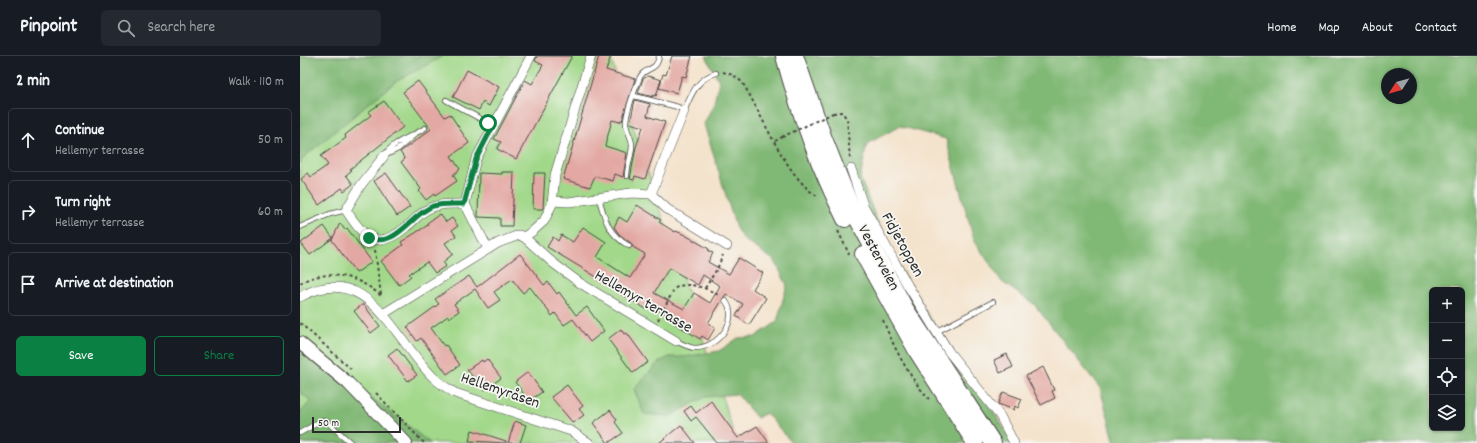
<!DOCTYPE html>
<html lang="en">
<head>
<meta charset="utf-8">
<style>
  :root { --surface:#171b24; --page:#242831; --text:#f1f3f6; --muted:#9ea1a6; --line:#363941; --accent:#0b8043 }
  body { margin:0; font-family:Dekko,sans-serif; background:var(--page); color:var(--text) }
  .controls { position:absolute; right:12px; bottom:12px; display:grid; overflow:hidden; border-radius:6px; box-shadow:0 1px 3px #0004 }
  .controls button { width:36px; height:36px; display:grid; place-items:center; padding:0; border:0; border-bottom:1px solid var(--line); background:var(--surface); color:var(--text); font:20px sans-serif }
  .compass { position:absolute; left:1081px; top:12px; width:36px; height:36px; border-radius:50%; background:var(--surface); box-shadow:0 1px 3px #0004; rotate:234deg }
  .scale { position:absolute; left:12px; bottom:10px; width:89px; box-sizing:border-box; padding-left:4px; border:2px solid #2b2b2b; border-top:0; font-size:11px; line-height:14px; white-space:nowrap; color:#2b2b2b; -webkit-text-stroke:3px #f6f6f2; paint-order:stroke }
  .stop { position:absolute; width:12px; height:12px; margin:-9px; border:3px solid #0b8043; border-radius:50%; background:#fff }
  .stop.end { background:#0b8043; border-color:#fff; box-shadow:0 1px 4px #0008 }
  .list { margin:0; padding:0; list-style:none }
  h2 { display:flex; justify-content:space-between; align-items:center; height:52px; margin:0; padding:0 16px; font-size:17px }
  h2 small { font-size:13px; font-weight:400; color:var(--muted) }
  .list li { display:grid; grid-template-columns:26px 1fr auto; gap:12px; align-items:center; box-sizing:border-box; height:64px; margin:0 8px 8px; padding:0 8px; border:1px solid var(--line); border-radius:6px }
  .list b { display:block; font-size:15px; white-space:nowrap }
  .list p { margin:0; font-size:13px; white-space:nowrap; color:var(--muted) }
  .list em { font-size:13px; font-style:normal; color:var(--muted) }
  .actions { display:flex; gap:8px; padding:12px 16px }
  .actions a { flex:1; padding:9px 0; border:1px solid var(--accent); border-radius:6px; text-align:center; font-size:14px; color:var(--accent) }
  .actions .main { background:var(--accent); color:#fff }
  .icon { flex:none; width:22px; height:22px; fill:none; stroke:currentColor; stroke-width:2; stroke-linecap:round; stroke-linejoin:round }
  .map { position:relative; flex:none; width:1177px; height:387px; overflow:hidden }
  header { display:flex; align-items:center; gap:24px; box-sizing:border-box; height:56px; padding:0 20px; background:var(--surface); border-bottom:1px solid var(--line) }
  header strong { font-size:19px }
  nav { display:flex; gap:22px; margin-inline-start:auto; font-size:14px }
  .search { width:280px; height:36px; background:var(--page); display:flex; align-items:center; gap:10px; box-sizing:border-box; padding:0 14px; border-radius:6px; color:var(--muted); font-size:15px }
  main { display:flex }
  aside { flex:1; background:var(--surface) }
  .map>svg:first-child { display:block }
</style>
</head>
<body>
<header>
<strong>Pinpoint</strong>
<div class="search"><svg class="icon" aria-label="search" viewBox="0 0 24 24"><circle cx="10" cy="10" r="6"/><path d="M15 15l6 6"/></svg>Search here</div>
<nav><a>Home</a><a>Map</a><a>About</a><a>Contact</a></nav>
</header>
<main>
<aside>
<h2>2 min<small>Walk · 110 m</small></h2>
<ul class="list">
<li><svg class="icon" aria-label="ahead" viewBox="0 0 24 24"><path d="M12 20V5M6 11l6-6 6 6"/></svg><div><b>Continue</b><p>Hellemyr terrasse</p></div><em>50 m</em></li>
<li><svg class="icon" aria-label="right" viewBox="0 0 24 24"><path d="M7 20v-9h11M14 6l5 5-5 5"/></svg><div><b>Turn right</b><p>Hellemyr terrasse</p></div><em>60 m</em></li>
<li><svg class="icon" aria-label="arrive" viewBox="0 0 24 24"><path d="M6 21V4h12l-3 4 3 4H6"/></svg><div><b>Arrive at destination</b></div></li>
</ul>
<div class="actions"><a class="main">Save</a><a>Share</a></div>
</aside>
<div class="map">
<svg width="1177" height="387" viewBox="0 0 1177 387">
  <rect width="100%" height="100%" fill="#f6f6f2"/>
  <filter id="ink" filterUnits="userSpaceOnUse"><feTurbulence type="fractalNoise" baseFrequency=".025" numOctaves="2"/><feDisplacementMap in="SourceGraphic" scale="8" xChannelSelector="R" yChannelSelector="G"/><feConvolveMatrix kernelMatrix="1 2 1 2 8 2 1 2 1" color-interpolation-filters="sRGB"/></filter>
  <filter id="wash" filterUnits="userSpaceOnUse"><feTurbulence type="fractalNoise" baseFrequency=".012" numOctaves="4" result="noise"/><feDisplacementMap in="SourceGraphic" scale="16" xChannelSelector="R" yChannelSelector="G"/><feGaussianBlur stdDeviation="0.9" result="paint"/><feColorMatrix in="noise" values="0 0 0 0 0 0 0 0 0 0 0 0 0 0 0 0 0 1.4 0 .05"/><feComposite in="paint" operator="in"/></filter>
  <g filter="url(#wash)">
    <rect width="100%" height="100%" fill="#f4e3cc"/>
    <polygon fill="#a1d889" stroke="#66825a" points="0,0 310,0 437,387 0,387"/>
    <g fill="#80b875" stroke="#567250" fill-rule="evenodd">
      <polygon points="0,0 143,0 95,26 4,101 0,108"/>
      <path d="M406,0H1177V387H815L800,332L734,248L702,226L674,184L646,83L600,70L567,88L560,122L586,187L618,244L714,387H492L466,357L457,362L437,338L405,341L370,360L344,358L334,333L359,306L369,301H384L419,295L438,282L455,281L477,266L487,229L475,205L443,183L436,172L404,68L414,47L419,25ZM1087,18H1111V42H1087ZM1132,234H1162V372H1132Z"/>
      <polygon points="0,284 55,329 130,387 0,387 0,357 11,345 0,336"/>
    </g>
    <g id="blocks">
      <g fill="#e3a8a3" fill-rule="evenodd">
        <polygon points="237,0 272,0 216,103 197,93 201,86 194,83 225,24 232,28 243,9 235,5"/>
        <polygon points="299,0 311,0 306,14 335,23 322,65 320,64 320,66 312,64 305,90 327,97 323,121 315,118 313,125 295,120 290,131 263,123"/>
        <polygon points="372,0 392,0 386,21 382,20 377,37 359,32 363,18 366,19"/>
        <polygon points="167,14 199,31 189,50 183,46 179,54 153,41"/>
        <polygon points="348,20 361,24 356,40 353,39 353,41 338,37 343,23"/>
        <polygon points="118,25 145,61 150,58 169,87 151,100 160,113 153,119 157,125 135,140 134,138 126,144 119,135 121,133 101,106 105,103 100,96 131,73 103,36"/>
        <polygon points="335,44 350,48 347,60 365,66 345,123 335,120 334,124 330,123 336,91 343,71 330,67"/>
        <polygon points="84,45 103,71 50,113 52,114 46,119 53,128 44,135 42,132 19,149 1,123 8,117 11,121 28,109 21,100 46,82 45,79 71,59 68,56"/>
        <polygon points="202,116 214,116 212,170 200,170 200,162 178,161 179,117 202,118"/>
        <polygon points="86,117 110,151 97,160 74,125"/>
        <polygon points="234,117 245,117 243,153 233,153"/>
        <path d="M337,149L361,164L359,166L375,176L376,175L385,179L409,193L408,195L413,197L408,206L429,218L439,202L463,217L453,233L466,242L449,269L436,260L443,248L426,238L408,267L415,272L408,284L402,280L400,283L374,267L376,264L355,252V253L348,250L346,253L320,237L322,233L307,224L305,226L247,191L253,181L258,185L261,179L273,186L283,171L306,186L297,201L330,222L345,198L333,191L331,187L319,178L314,171L319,161L327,166ZM369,212L398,229L403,219L420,230L410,247L394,237L384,253L354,237Z"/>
        <polygon points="140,158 146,166 152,162 158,170 152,174 156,180 145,187 153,198 143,206 146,210 135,217 127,206 109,218 111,220 99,229 81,205 103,189 101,186 128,169 127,167"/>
        <polygon points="40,167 45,174 47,172 72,206 56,217 32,184"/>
        <polygon points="24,170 33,182 10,199 1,187"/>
        <polygon points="220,198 244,229 248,226 257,238 259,236 276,259 287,251 304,275 290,286 273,263 264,269 255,257 252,260 230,231 223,237 212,223 194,236 200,244 188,252 175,233 154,248 159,255 149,262 148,260 131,272 144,290 146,289 160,309 147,318 121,282 117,285 107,271 139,248 135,243 169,220 177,231"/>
        <polygon points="63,248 80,270 71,277 54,255"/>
        <polygon points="321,273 324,278 327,277 348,306 333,317 308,283"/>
        <polygon points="97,292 117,319 108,325 88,299"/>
        <polygon points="707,298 713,311 700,317 694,304"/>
        <polygon points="187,303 201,322 185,334 167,314 182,304 183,306"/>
        <polygon points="743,311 754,334 752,335 755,342 741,349 726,320"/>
        <polygon points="228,316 242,336 229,345 215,326"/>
        <polygon points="267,329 283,350 279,353 284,359 273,367 251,341"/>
        <polygon points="703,336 722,343 718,352 715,350 714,354 698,348"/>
        <polygon points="411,345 438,382 457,370 469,387 417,387 396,361 391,365 384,355 391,350 396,357"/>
        <polygon points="310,354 317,364 315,366 323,377 308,387 293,367"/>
        <polygon points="215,365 226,369 220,387 208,387"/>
        <polygon points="381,369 395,387 359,387"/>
        <polygon points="172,374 206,385 206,387 169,385"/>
      </g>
    </g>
  </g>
  <g filter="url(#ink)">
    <use href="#blocks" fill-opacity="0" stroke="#494743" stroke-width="1"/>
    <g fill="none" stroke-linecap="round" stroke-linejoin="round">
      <g stroke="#494743" stroke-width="6">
        <g id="service">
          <path d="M334,40L378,51L384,55C392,37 397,23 416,17"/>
          <polyline points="146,44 188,67 194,68"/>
          <path d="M113,80L98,93L84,100C94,84 110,82 125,72"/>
          <path d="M327,120C327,109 332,100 332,89C332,82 327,76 326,68C325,59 336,30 340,21C346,10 357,16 359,0"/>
          <path d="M299,142C305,164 308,178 329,190"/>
          <polyline points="0,171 30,158 46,154"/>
          <polyline points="636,276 693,246"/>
          <path d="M376,285C382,288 388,291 394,292C417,293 441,264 425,244"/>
          <polyline points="0,377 19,366 26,365 51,387"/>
        </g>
      </g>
      <g stroke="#494743" stroke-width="10">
        <g id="minor">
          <path d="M84,100L61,129L46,154C64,182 77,196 106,171C114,165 120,157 128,153C139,147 152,148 165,148"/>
          <polyline points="551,113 563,149 608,230 649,296 700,360 714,387"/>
          <polyline points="351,138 384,55"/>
          <polyline points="252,145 269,146 331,137 351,138 367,153 427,190"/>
          <polyline points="224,181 253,207 280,227 376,285"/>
          <polyline points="188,193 165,148 176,103 231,0"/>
          <path d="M0,241C68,203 94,283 133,321C140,328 147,332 155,337L271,375L289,387"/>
          <polyline points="83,258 198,187 219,179 224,181 233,175 244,165 252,148 255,119 291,0"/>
        </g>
      </g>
      <g stroke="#494743" stroke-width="14">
        <polyline id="tertiary" points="0,287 48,327 106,387"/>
      </g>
      <g stroke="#494743" stroke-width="18">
        <g id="trunk">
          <path d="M484,0C499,56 519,111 545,163"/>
          <polyline points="495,0 523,80 551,151 605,252 693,387"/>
          <polyline points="563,198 618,297 675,387"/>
        </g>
      </g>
      <g stroke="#494743" stroke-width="2" stroke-dasharray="3 3" stroke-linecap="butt">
        <path d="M423,16L433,19L442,26C462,58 486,121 517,140L519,139"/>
        <polyline points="533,57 542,56 547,63 550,104"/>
        <polyline points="475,85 482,81"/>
        <polyline points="538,175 549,198"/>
        <polyline points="75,194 81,239"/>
        <path d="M0,227C26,212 60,220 81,240"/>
        <polyline points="405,232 417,213 423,199"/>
        <path d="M358,264L374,233C385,224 408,232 418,239"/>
        <path d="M583,264C594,292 609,321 629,343"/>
        <polyline points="0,267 51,313"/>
        <polyline points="76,337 124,387"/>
      </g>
      <use href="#service" stroke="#fff" stroke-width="4.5"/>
      <use href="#minor" stroke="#fff" stroke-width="9"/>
      <use href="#tertiary" stroke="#fff" stroke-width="12"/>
      <use href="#trunk" stroke="#fff" stroke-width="16"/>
      <polyline stroke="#494743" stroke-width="2" stroke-dasharray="3 3" stroke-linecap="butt" points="482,81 533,57"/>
    </g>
  </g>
  <g fill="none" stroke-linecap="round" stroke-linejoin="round" filter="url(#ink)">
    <path stroke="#0b8043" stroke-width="5" d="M69,182C97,192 110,159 133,150C143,147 154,148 164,148L176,103L194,68L188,67"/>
  </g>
  <g text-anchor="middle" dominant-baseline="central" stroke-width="3.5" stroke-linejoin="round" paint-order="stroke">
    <g font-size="16" fill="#2b2b2b" stroke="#f6f6f2">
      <text transform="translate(602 189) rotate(61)">Fidjetoppen</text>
      <text transform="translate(578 202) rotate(62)">Vesterveien</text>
      <text transform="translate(343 246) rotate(30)">Hellemyr terrasse</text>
      <text transform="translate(200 335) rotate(19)">Hellemyråsen</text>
    </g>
  </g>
</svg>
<div class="controls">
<button>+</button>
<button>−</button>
<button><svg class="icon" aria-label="locate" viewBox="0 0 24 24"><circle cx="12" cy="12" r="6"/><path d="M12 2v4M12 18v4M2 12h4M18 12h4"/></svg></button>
<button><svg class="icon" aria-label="layers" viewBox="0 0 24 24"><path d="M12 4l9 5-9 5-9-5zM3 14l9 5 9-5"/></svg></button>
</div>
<svg class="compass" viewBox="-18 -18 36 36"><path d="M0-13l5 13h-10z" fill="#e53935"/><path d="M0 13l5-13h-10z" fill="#9ea1a6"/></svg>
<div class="scale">50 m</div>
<div class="stop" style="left:188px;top:67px"></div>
<div class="stop end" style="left:69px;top:182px"></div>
</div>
</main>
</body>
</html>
